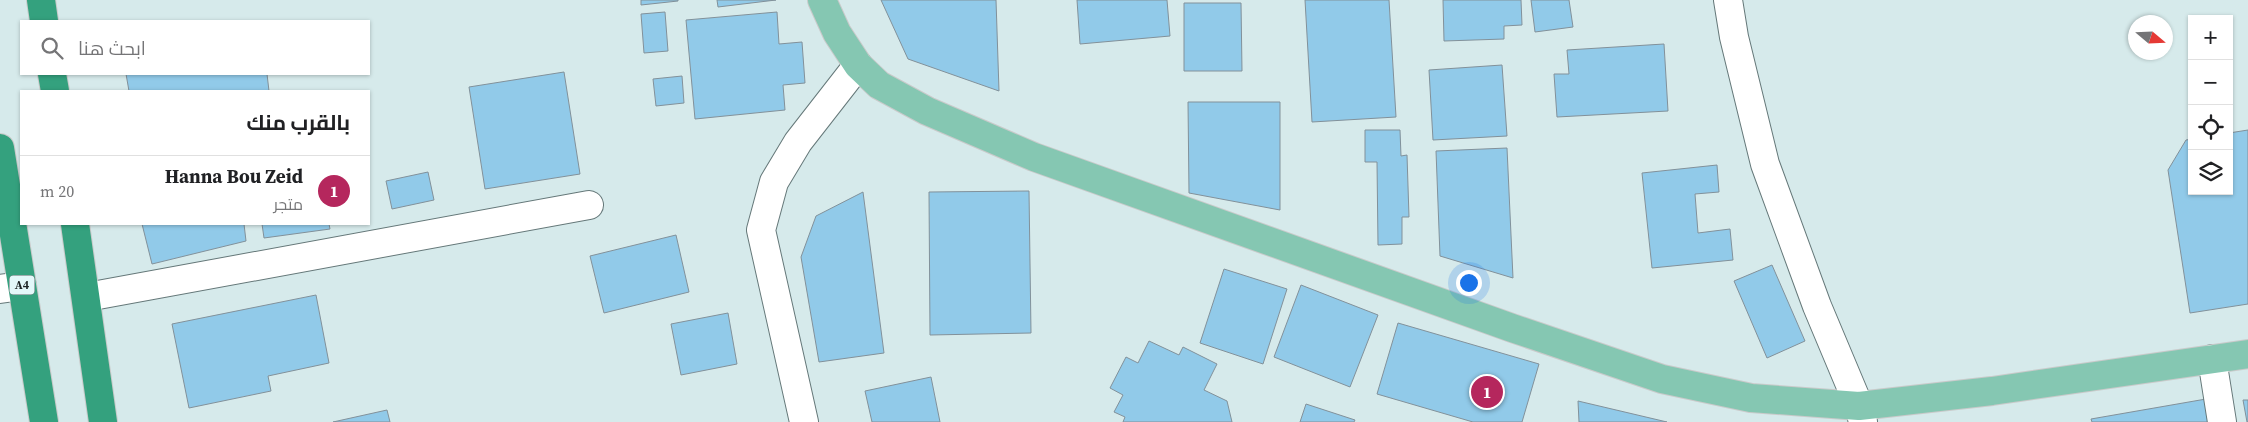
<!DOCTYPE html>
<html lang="ar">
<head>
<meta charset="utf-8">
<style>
  :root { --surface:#fff; --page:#f6f6f6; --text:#202124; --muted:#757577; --line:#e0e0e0; --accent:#b5275d }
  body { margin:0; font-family:"Source Serif 4",Cairo,serif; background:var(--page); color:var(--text); direction:rtl }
  .controls { position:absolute; right:15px; top:15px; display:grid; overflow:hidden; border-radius:0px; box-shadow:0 1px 4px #0004 }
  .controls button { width:45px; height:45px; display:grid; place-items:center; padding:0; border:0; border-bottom:1px solid var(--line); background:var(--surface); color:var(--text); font:25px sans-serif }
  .compass { position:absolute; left:2128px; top:15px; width:45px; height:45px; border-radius:50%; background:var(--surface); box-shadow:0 1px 4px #0004; rotate:109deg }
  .you { position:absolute; left:1468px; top:282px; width:18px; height:18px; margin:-12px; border:4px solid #fff; border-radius:50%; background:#1a73e8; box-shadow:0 0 0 8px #1a73e833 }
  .badge { display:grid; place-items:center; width:32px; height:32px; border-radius:50%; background:var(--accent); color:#fff; font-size:16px; font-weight:700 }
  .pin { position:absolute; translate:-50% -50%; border:2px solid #fff; box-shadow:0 1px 5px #0006 }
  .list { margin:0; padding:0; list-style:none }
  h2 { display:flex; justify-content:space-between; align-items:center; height:65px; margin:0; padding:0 20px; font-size:21px }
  h2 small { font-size:16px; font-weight:400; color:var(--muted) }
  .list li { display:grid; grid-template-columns:32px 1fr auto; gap:15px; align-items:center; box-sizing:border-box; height:70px; padding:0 20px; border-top:1px solid var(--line) }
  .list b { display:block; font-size:19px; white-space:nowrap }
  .list p { margin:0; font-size:16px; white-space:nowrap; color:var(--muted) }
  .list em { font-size:16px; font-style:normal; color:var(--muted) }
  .icon { flex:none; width:28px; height:28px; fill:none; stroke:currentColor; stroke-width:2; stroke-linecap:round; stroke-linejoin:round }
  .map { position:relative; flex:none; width:2248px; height:422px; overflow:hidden; direction:ltr }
  .search { position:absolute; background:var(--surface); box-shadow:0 1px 4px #0004; left:20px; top:20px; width:350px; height:55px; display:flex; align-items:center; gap:12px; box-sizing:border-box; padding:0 18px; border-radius:0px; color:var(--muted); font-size:19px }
  .panel { position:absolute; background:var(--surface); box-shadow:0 1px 4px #0004; left:20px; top:90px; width:350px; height:135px; border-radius:0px; direction:rtl }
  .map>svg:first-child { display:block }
</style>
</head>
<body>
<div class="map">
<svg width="2248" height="422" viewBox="0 0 2248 422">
  <rect width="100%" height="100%" fill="#d6eaeb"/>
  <g fill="#91cae9" stroke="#82919a">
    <polygon points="641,0 678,0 678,1 641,5"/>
    <polygon points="717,0 776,0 718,7"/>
    <polygon points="881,0 996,0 999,91 908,59"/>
    <polygon points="1077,0 1167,0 1170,36 1080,44"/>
    <polygon points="1305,0 1389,0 1396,117 1312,122"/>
    <polygon points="1443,0 1521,0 1522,25 1504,26 1504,39 1444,41"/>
    <polygon points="1531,0 1569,0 1573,27 1535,32"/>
    <polygon points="1184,3 1241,3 1242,71 1184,71"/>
    <polygon points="665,12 668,51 644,53 641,14"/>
    <polygon points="777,12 779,44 802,42 805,83 783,85 785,110 695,119 686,20"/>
    <polygon points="1664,44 1668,111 1557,117 1554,74 1569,74 1567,50"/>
    <polygon points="1502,65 1507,136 1433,140 1429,70"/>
    <polygon points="564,72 580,174 485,189 469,87"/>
    <polygon points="126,74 267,74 269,91 129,91"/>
    <polygon points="682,76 684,103 656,106 653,79"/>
    <polygon points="1188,102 1280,102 1280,210 1189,193"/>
    <polygon points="1365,130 1400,130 1401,156 1407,155 1409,217 1402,217 1402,244 1378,245 1377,162 1365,162"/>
    <polygon points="2248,130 2248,304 2190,313 2168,170 2186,140 2192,139 2192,191 2229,191 2229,133"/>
    <polygon points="1507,148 1513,278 1440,256 1436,151"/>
    <polygon points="1717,165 1719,192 1695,194 1698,233 1730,229 1733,260 1652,268 1642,173"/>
    <polygon points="428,172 434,200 392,209 386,181"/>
    <polygon points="1029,191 1031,333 930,335 929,192"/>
    <polygon points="863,192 884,353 819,362 801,257 816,216"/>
    <polygon points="142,224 244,224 246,241 152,264"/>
    <polygon points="262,224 329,224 330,229 264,238"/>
    <polygon points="676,235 689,292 604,313 590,256"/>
    <polygon points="1772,265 1805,341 1767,358 1734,281"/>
    <polygon points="1224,269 1287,289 1263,364 1200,343"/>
    <polygon points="1301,285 1378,315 1350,387 1274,357"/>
    <polygon points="316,295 329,363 268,376 271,391 189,408 172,324"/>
    <polygon points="728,313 737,364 681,375 671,324"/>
    <polygon points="1398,323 1539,364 1522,422 1473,422 1377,394"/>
    <polygon points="1149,341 1179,355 1183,347 1217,364 1204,390 1227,401 1232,422 1123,422 1125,417 1114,412 1123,395 1110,388 1126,357 1138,363"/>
    <polygon points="931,377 940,422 872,422 865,391"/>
    <polygon points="2206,399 2210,422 2092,422 2091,419"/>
    <polygon points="2243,400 2248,400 2248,422 2247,422"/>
    <polygon points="1578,401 1667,422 1579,422"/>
    <polygon points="1306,404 1355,420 1354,422 1300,422"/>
    <polygon points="387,410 390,422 333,422"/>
  </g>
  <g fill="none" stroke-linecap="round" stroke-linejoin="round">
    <g stroke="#657879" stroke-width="30">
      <g id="minor">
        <polyline points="1728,0 1734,37 1765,164 1817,306 1859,406 1863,422"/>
        <polyline points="0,289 22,286"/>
        <polyline points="87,297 589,205"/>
        <polyline points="2212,359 2222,422"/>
        <polyline points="804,422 761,230 774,182 798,142 858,65"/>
      </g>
    </g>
    <g stroke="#c9caca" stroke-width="30">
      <polyline id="major" points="822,0 837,33 858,65 879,85 927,111 1034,157 1512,328 1662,379 1751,398 1859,406 1992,391 2248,354"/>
    </g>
    <g stroke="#c9caca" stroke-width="30">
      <g id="highway">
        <polyline points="41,0 44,21"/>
        <polyline points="52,74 55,91"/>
        <polyline points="0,148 44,422"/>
        <polyline points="75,224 103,422"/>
      </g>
    </g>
    <use href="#minor" stroke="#fff" stroke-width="28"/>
    <use href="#major" stroke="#85c7b2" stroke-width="28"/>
    <use href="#highway" stroke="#34a17e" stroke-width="28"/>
  </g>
  <g text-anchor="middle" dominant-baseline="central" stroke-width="5" stroke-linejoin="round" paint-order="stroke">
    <rect fill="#e3f8f9" stroke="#586464" stroke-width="1" x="9.5" y="275.5" width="25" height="19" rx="4"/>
    <g font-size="12" font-weight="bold" fill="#1c2424">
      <text x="22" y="285">A4</text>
    </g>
  </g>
</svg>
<div class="controls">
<button>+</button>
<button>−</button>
<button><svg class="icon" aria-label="locate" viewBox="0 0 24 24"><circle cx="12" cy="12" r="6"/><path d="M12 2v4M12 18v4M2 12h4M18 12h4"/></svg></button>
<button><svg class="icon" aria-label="layers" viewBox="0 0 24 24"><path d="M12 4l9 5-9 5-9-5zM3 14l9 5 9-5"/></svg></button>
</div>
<svg class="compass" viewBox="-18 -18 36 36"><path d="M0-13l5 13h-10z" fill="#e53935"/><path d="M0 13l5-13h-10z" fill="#757577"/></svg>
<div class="you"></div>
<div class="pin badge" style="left:1487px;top:392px">1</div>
<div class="search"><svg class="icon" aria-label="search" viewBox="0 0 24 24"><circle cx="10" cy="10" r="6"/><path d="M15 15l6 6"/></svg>ابحث هنا</div>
<section class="panel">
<h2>بالقرب منك<small></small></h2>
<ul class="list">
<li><span class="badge">1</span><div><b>Hanna Bou Zeid</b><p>متجر</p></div><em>20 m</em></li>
</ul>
</section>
</div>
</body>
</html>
